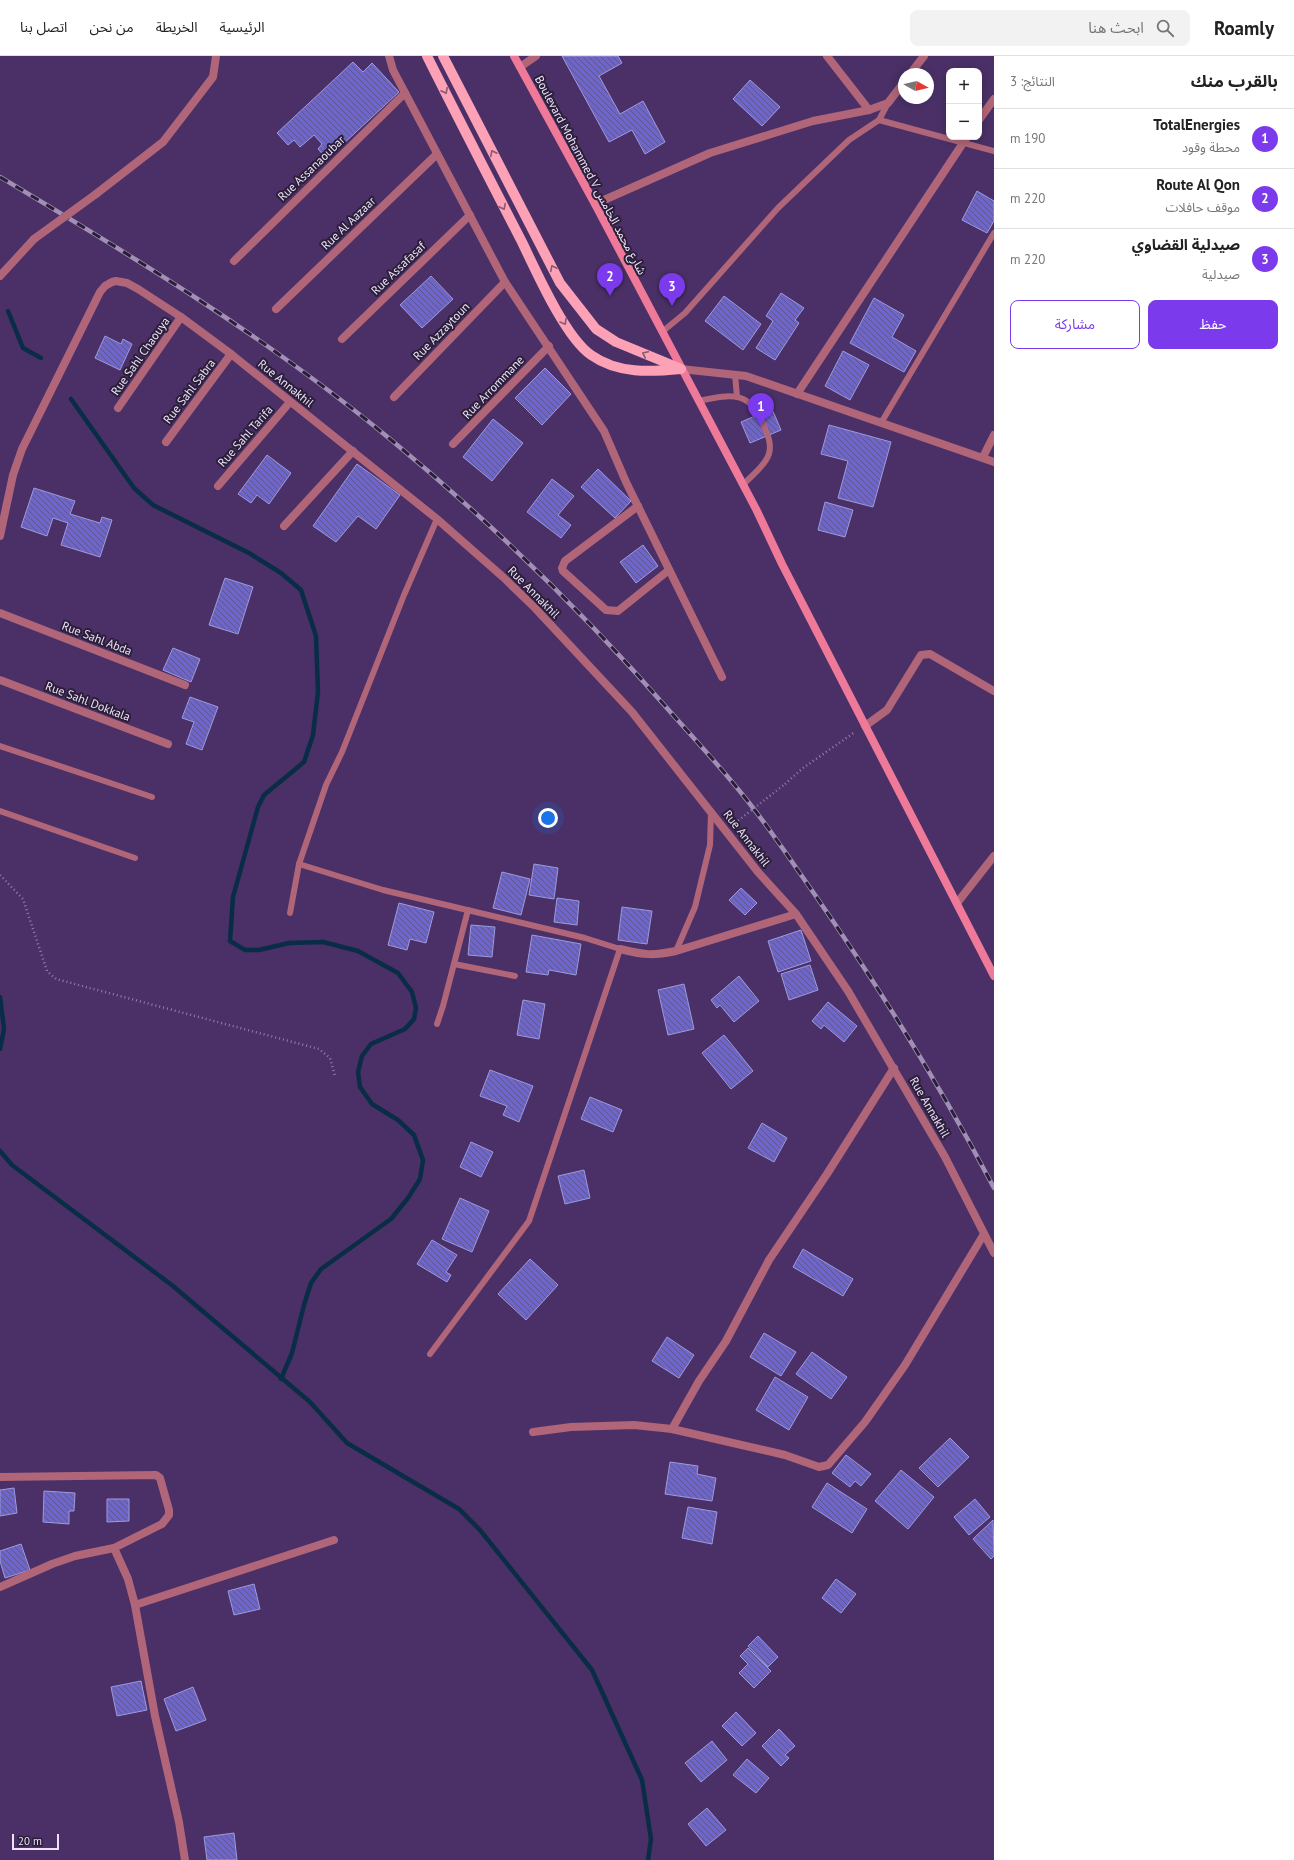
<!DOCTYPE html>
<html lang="ar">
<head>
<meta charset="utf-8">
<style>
  :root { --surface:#fff; --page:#f2f2f2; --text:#222; --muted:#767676; --line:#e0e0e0; --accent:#7c3aed }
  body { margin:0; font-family:"PT Sans","Noto Sans Arabic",sans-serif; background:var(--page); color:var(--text); direction:rtl }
  .controls { position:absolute; right:12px; top:12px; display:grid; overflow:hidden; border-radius:8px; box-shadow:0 2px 10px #0003 }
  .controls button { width:36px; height:36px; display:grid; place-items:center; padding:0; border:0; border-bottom:1px solid var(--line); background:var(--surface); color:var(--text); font:20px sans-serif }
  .compass { position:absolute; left:898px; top:12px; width:36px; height:36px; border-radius:50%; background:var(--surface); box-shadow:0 2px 10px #0003; rotate:98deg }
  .scale { position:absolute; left:12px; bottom:10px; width:47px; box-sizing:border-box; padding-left:4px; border:2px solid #ede1fc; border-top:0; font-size:11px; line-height:14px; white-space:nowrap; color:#ede1fc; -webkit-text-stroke:3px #2b1f38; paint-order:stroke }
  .you { position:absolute; left:548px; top:762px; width:14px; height:14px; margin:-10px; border:3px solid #fff; border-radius:50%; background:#1a73e8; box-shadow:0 0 0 6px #1a73e833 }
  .badge { display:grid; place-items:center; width:26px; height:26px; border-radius:50%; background:var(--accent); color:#fff; font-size:13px; font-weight:700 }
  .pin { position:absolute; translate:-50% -33px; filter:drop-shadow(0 1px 2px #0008) }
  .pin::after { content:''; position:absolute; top:21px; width:14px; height:12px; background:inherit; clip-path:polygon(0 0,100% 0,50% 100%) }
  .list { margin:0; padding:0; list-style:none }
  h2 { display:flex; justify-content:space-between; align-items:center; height:52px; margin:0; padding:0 16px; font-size:17px }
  h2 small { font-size:13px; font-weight:400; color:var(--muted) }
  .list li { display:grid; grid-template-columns:26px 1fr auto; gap:12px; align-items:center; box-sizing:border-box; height:60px; padding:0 16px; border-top:1px solid var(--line) }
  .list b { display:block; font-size:15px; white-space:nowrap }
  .list p { margin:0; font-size:13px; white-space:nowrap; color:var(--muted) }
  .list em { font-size:13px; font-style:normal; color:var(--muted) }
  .actions { display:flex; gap:8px; padding:12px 16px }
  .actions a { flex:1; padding:9px 0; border:1px solid var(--accent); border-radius:8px; text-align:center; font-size:14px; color:var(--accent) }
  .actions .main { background:var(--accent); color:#fff }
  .icon { flex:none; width:22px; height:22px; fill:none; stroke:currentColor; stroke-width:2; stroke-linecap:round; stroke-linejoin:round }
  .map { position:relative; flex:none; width:994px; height:1804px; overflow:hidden; direction:ltr }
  header { display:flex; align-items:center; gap:24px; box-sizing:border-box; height:56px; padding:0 20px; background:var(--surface); border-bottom:1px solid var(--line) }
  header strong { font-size:19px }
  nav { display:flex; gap:22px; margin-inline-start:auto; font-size:14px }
  .search { width:280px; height:36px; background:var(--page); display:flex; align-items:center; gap:10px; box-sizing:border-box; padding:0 14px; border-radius:8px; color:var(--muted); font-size:15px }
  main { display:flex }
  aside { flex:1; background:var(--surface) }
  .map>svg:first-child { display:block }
</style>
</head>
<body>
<header>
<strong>Roamly</strong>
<div class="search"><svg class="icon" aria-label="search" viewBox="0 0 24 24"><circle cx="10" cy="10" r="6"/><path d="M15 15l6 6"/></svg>ابحث هنا</div>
<nav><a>الرئيسية</a><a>الخريطة</a><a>من نحن</a><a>اتصل بنا</a></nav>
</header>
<main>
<aside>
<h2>بالقرب منك<small>النتائج: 3</small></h2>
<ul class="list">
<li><span class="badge">1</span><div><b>TotalEnergies</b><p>محطة وقود</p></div><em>190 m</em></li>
<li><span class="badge">2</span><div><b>Route Al Qon</b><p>موقف حافلات</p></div><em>220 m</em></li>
<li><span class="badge">3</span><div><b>صيدلية القضاوي</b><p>صيدلية</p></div><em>220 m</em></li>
</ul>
<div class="actions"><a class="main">حفظ</a><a>مشاركة</a></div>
</aside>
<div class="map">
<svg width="994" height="1804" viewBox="0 0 994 1804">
  <defs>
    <pattern id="building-back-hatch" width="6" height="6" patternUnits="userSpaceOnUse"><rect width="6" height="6" fill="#6e64cc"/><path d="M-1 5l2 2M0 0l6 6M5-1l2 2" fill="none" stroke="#5c5692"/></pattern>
  </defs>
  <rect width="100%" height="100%" fill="#4a3066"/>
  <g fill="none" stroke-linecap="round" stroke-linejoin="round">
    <g stroke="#0a2d47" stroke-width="4.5">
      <polyline points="8,255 23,292 41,302"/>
      <polyline points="71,343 134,432 153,449 249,497 281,517 301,534 316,580 318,636 313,679 304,706 264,739 258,751 233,841 230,885 245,894 259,894 289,887 323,886 358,895 398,917 412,936 416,952 414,963 405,973 371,988 362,1000 358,1016 360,1031 372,1048 398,1064 414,1079 423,1104 420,1123 408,1142 391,1163 321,1213 311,1227 304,1249 292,1297 281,1323"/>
      <polyline points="0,941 4,973 0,993"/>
      <polyline points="0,1095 12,1109 173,1230 310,1346 347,1387 459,1453 480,1474 592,1614 642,1724 651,1783 648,1804"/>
    </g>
  </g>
  <g fill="url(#building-back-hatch)" stroke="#9d9bdd">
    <polygon points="562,0 618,0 622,7 599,20 620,58 643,45 665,86 645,98 632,74 609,86"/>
    <polygon points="353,6 363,16 372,7 399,36 327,103 318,93 322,88 314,79 300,91 294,84 288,89 277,77"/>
    <polygon points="750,24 780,51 762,70 733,43"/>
    <polygon points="977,135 994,145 994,165 987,177 962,164"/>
    <polygon points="431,220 453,243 422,272 400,249"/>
    <polygon points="781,237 804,252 795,264 799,267 775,304 756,292 773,265 766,260"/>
    <polygon points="724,240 761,268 743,294 705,265"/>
    <polygon points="874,242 904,259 892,281 916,295 904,316 850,287"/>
    <polygon points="105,280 121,288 123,283 132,288 120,314 95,302"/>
    <polygon points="843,295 869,309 850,344 825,330"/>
    <polygon points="545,312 571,338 542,369 515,342"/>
    <polygon points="772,353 781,374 750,387 741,366"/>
    <polygon points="493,363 523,387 492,425 463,401"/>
    <polygon points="829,369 891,386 873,451 838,442 848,405 821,398"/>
    <polygon points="267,399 291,417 269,448 257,439 251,447 238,438"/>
    <polygon points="357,408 400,439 376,473 358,460 336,486 313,470"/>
    <polygon points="598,413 631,445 615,462 581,431"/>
    <polygon points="552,423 574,440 558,459 571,469 561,482 527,456"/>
    <polygon points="34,432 75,445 70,458 100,467 102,461 112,464 100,501 61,489 68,467 53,462 47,480 21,471"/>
    <polygon points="825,446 853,454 845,481 818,474"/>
    <polygon points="643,489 658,510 636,527 620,506"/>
    <polygon points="225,522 253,531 238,578 209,569"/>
    <polygon points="173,592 200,603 191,626 163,614"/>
    <polygon points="190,641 218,651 202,694 186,688 194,666 182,662"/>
    <polygon points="534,808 558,812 554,843 529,839"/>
    <polygon points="502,816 530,823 521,859 493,852"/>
    <polygon points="741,832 757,847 745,859 729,844"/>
    <polygon points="557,842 579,845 577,869 554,866"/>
    <polygon points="399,847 434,856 426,887 410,883 407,894 388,889"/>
    <polygon points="622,851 652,855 647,888 618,884"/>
    <polygon points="471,869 495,871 492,901 468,899"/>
    <polygon points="801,874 811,905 778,916 768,885"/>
    <polygon points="532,879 581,888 576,919 549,914 548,919 526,916"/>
    <polygon points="810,909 818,934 789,944 781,918"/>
    <polygon points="739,920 759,945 734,966 720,949 717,952 711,944"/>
    <polygon points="684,928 694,973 668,979 658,934"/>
    <polygon points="523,944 545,948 539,983 517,979"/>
    <polygon points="828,946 857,970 844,986 824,969 821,973 812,965"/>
    <polygon points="724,979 753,1015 731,1033 702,997"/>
    <polygon points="490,1014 533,1030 519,1066 503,1059 507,1050 480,1040"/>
    <polygon points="590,1041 622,1054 613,1076 581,1063"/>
    <polygon points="762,1067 787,1082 774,1106 748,1092"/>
    <polygon points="471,1086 493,1096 481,1121 460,1111"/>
    <polygon points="584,1114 590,1142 565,1148 558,1120"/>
    <polygon points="460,1142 489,1155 472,1196 442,1183"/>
    <polygon points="432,1184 457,1199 446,1216 451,1219 447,1226 417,1208"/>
    <polygon points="803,1193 853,1223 843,1240 793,1211"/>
    <polygon points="530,1203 558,1229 526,1264 498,1238"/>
    <polygon points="764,1277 796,1296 781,1320 750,1301"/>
    <polygon points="667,1281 694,1299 679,1322 652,1305"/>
    <polygon points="812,1296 847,1321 831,1343 796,1318"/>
    <polygon points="775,1321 808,1341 789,1374 756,1354"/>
    <polygon points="950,1382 969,1401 938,1431 919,1412"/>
    <polygon points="846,1399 871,1418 861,1430 855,1425 850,1431 832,1417"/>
    <polygon points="670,1406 698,1410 697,1418 716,1422 712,1445 665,1438"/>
    <polygon points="901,1414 934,1441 908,1473 875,1445"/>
    <polygon points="827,1427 867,1453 852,1477 812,1451"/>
    <polygon points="14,1432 17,1457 0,1460 0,1434"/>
    <polygon points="44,1435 75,1437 74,1455 69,1455 69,1468 43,1466"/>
    <polygon points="107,1443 129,1443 129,1465 107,1466"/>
    <polygon points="975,1443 990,1461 969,1479 954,1461"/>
    <polygon points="688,1451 717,1456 712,1488 682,1482"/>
    <polygon points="993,1464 994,1500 991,1503 973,1483"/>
    <polygon points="21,1488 30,1514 5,1522 0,1505 0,1495"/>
    <polygon points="836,1523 856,1538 841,1557 822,1542"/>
    <polygon points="254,1528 260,1553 234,1559 228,1535"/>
    <polygon points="758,1580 778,1601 768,1611 748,1590"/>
    <polygon points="748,1592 771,1615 754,1632 739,1617 748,1608 740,1600"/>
    <polygon points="141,1625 147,1654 117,1660 111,1631"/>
    <polygon points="193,1631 206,1664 176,1675 164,1643"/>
    <polygon points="736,1656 756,1677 742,1690 722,1670"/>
    <polygon points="779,1673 795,1690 785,1699 789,1702 781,1710 762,1690"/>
    <polygon points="712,1685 727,1704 701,1726 685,1707"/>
    <polygon points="747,1703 769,1722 756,1737 733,1719"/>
    <polygon points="707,1752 726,1774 706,1790 688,1768"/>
    <polygon points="234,1777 237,1804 207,1804 204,1781"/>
  </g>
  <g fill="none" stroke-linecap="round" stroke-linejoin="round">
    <g stroke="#937fa9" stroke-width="2.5" stroke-dasharray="1 3" stroke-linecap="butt">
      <polyline points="785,728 803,712 855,676"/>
      <polyline points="0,819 23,843 47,915 56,923 319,993 330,1002 335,1020"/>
    </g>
    <g stroke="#b06678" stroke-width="6">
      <polyline points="879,64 994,95"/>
      <polyline points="662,276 685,257 778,152 803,128 849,84 879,64 888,47"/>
      <polyline points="735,318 737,341"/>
      <path d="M698,345C736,337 751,335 766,375C770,384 772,395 766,404C761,413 750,421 743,429"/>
      <polyline points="881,367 994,177"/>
      <polyline points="0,690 152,741"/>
      <polyline points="0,755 135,802"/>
      <polyline points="299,808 383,834 585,882 620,893 529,1165 430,1298"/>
      <polyline points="290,857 299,808 326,729 342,696 404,539 437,463"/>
      <polyline points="676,895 695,851 710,789 711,756"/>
      <polyline points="454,908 515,920"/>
      <polyline points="437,968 443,950 468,854"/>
    </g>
    <g stroke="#b06678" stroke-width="8">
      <polyline points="389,0 393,14 505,226 604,375 626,426 722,621"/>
      <polyline points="827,0 869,54"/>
      <polyline points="520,11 536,0"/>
      <polyline points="910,18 924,0"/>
      <polyline points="979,64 994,43"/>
      <polyline points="595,148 710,97 813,65 869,54 888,47 904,26"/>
      <polyline points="234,205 405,37"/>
      <polyline points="276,253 437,98"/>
      <polyline points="342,283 470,159"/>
      <polyline points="681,313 746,320 994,406"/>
      <polyline points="797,338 967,81"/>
      <polyline points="394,341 505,226"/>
      <polyline points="118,352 181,261"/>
      <polyline points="166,386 231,298"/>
      <polyline points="453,388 549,290"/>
      <polyline points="983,401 994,379"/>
      <polyline points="218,430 290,346"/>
      <polyline points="638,450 565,505 562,512 563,515 606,554 618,555 669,514"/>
      <polyline points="284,470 353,395"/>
      <polyline points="0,557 185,629"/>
      <polyline points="0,624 168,688"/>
      <polyline points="865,670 887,654 921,599 930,598 994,635"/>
      <polyline points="957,847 994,800"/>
      <path d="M620,893C644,899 652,900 676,895L796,858"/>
      <polyline points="672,1373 699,1325 726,1285 769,1204 827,1118 894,1012"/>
      <polyline points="533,1376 571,1371 634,1369 672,1373 785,1399 819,1411 828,1409 865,1366 905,1309 984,1178"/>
      <polyline points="0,1421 156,1419 160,1422 169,1454 169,1459 162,1468 114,1492 75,1500 52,1508 0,1531"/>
      <polyline points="114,1492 128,1523 135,1549 155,1660 179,1766 185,1804"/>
      <polyline points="135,1549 334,1484"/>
    </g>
    <g stroke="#b06678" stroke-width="8">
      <polyline points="96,138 163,86 213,21 216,0"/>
      <polyline points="0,220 34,183"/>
      <polyline points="0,480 13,419 22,393 100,236 105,230 112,226 116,225 127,227 138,233 181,261 231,298 437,463 503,521 535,552 632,656 758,816 796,858 848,935 945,1101 994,1197"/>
    </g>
    <polyline stroke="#ee7998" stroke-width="8" points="514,0 595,148 756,453 782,508 994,920"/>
    <g stroke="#fca1b6" stroke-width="10">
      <path d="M427,0C458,62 490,124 522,186C536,215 565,281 591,299C618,318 650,316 681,313"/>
      <polyline points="443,0 560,227 596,273 616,286 679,312"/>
    </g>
    <g stroke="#a18fb6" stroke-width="4.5">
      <path id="rail" d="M0,121C134,201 269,283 390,383C492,467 587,560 674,660C700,689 726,717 750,748C772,776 792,806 813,836C879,931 940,1029 994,1132"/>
    </g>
    <use href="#rail" stroke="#2b1f38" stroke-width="3" stroke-dasharray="9" stroke-linecap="butt"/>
    <polyline stroke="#937fa9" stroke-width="2.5" stroke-dasharray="1 3" stroke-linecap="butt" points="735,767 785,728"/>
    <polyline stroke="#b06678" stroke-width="8" points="34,183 96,138"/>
  </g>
  <defs><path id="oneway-chevron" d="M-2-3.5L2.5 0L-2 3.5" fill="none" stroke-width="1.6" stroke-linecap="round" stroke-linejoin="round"/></defs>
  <g stroke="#895a71">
    <use href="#oneway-chevron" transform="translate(445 35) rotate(63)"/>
    <use href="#oneway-chevron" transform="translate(493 97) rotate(-117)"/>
    <use href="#oneway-chevron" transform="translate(503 151) rotate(63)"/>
    <use href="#oneway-chevron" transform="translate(553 212) rotate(-117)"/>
    <use href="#oneway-chevron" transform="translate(564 266) rotate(59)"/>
    <use href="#oneway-chevron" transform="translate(645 298) rotate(-155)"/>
  </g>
  <g text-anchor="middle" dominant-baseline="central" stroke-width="4" stroke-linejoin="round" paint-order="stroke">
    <g font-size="12" fill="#ede1fc" stroke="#2b1f38">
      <text transform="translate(311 112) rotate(-44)">Rue Assanaoubar</text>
      <text transform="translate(591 119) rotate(62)">Boulevard Mohammed V شارع محمد الخامس</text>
      <text transform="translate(348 167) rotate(-44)">Rue Al Aazaar</text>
      <text transform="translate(398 212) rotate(-44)">Rue Assafasaf</text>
      <text transform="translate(441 275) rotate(-46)">Rue Azzaytoun</text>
      <text transform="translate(140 300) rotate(-55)">Rue Sahl Chaouya</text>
      <text transform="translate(286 327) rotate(39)">Rue Annakhil</text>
      <text transform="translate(493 331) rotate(-46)">Rue Arrommane</text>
      <text transform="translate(189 335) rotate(-53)">Rue Sahl Sabra</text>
      <text transform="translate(245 380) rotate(-49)">Rue Sahl Tarifa</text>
      <text transform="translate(534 536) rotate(45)">Rue Annakhil</text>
      <text transform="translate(97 582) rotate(21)">Rue Sahl Abda</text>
      <text transform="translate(88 645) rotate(21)">Rue Sahl Dokkala</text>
      <text transform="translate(747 782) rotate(52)">Rue Annakhil</text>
      <text transform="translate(930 1051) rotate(60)">Rue Annakhil</text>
    </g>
  </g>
</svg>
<div class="controls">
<button>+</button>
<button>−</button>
</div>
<svg class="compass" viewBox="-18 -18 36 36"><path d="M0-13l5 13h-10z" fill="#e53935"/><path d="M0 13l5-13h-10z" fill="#767676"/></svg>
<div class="scale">20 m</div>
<div class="you"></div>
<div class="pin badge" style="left:761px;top:370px">1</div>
<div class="pin badge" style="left:610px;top:240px">2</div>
<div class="pin badge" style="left:672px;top:250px">3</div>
</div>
</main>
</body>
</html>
